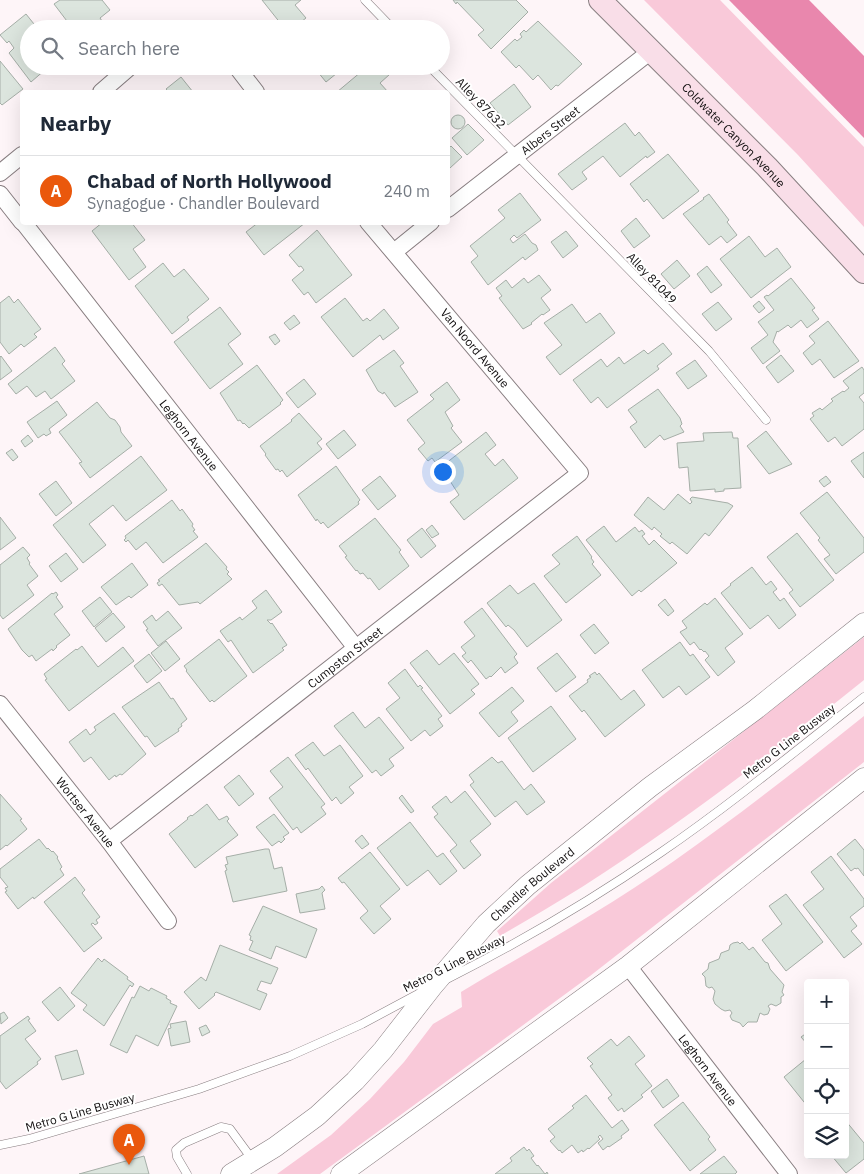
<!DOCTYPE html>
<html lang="en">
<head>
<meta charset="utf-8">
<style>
  :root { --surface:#fff; --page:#f6f6f7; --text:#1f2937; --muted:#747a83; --line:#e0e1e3; --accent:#ea580c }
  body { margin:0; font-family:"IBM Plex Sans",sans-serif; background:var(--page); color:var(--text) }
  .controls { position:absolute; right:15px; bottom:15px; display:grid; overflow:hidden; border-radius:5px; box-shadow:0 5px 20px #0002 }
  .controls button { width:45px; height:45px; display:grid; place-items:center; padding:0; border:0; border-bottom:1px solid var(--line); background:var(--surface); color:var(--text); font:25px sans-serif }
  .you { position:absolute; left:442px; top:471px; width:18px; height:18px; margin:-12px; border:4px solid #fff; border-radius:50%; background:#1a73e8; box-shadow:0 0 0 8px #1a73e833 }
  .badge { display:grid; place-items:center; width:32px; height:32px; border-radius:50%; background:var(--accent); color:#fff; font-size:16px; font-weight:700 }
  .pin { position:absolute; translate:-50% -41px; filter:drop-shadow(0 1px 2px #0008) }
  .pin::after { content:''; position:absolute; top:26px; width:18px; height:15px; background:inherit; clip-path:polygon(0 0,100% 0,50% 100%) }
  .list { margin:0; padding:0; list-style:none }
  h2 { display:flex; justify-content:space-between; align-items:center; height:65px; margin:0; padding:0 20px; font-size:21px }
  h2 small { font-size:16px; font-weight:400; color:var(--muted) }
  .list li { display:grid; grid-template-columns:32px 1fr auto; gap:15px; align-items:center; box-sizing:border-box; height:70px; padding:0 20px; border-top:1px solid var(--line) }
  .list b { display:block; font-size:19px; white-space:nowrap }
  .list p { margin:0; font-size:16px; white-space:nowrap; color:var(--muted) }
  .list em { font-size:16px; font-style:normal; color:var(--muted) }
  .icon { flex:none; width:28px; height:28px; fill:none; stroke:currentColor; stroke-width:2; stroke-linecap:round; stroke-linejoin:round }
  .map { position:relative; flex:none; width:864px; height:1174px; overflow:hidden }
  .search { position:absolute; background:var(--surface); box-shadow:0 5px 20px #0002; left:20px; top:20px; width:430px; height:55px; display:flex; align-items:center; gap:12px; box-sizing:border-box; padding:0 18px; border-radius:28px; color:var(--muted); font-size:19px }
  .panel { position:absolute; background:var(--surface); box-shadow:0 5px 20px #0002; left:20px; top:90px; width:430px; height:135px; border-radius:5px }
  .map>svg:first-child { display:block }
</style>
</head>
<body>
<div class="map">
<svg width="864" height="1174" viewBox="0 0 864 1174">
  <rect width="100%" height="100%" fill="#fef5f8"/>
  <g fill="#f9c9d9">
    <polygon points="644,0 720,0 864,147 864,227 798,155"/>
    <path d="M864,637V680C773,753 680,824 582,887C555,904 527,920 500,936L497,931L551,883Z"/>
    <path d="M864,716V762L590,976L320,1174H277L331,1135L370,1099L404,1062L433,1024L462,1007L461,992C533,949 606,909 674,861C739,815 802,766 864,716Z"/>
  </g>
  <polygon fill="#e987ad" points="729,0 809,0 864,56 864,138"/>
  <g fill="#dce5de" stroke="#a5aea7">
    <polygon points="60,0 102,0 110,10 100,18 102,21 91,29 73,29 54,4"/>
    <polygon points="262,0 301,0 295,5 306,18 292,29 285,29"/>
    <polygon points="453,0 516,0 528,12 491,49 478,35 484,30 457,2 456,4"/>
    <polygon points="26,14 38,29 29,29 29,66 44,66 46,69 31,82 9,53 14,48 9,41 7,43 0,35"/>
    <polygon points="538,21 582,64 558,86 556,85 551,90 538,75 533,80 519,65 516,68 501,52 515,39 517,41 522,37 520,34 524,30 526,32"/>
    <polygon points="0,61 23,89 2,105 0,103"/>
    <polygon points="313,66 355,66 345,74 342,69 326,82"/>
    <polygon points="368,66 399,66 380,83 388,92 337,92"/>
    <polygon points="181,77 193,92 169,92 166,89"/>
    <polygon points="514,84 531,107 508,125 490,103"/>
    <circle cx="458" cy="122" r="7"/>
    <polygon points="625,123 635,136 639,132 655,152 647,158 646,156 620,177 603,156 582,172 587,179 572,190 558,174"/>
    <polygon points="468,124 484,140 467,155 452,138"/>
    <polygon points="451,146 462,157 450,168 448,168 448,149"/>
    <polygon points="668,154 699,191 663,219 647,199 644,202 630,184"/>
    <polygon points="520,193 541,220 517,238 514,235 510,239 513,243 525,234 532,243 536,245 538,250 525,260 523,257 488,285 471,262 478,256 470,246 505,218 498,210"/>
    <polygon points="709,194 729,220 727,222 737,235 727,243 721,236 709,245 683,214 704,199 703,198"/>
    <polygon points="636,218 650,236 634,248 621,231"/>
    <polygon points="103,222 131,222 145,240 133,249 146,267 129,280 92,231"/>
    <polygon points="259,222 305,222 305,223 264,255 246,232"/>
    <polygon points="317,230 352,275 316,303 308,292 304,295 292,280 304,270 301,266 299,267 289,255"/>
    <polygon points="566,231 578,246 563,258 551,242"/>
    <polygon points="749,236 765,257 777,248 791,267 751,298 720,259"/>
    <polygon points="677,260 690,276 674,289 661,274"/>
    <polygon points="163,263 174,277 184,269 209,299 187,317 189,320 172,334 135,286"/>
    <polygon points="707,266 722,285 711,293 697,274"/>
    <polygon points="539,275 551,290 541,298 550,310 543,315 542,314 531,323 532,324 523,329 499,298 502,296 496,288 506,280 512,288 524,278 528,283"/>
    <polygon points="791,278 815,308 812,310 819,319 807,328 801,320 791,328 788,325 778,332 777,331 773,342 780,351 763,364 751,348 768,335 758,322 774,310 764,297 767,295 768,296"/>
    <polygon points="9,296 14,303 18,299 41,329 34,334 37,337 24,347 21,344 9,354 0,342 0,303"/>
    <polygon points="345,298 363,321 367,318 370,321 384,309 399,328 383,340 380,335 353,357 321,317"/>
    <polygon points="759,301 765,308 759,313 753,306"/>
    <polygon points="718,302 732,319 716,331 702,314"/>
    <polygon points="572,304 586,323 600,313 615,333 560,375 546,357 562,345 544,323"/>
    <polygon points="220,307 241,334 228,344 243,364 210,389 174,342"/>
    <polygon points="294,315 300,323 290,330 284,323"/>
    <polygon points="828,321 859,361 834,378 820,359 812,365 803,353 815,343 809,336"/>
    <polygon points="275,334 280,341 275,345 269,337"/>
    <polygon points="663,343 672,354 657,366 659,369 607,408 598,397 591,403 573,380 601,359 607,367 619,357 624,364 644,350 648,354"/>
    <polygon points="55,347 65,361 62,364 75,381 51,399 45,391 36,397 27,386 16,394 8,384"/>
    <polygon points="394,350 404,363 400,366 418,392 395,407 384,392 383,394 378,391 366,370"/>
    <polygon points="781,355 794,371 778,383 766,367"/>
    <polygon points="1,356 12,371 0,380 0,357"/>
    <polygon points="695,360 707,376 688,389 676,373"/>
    <polygon points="257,365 283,400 280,403 281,404 249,428 244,423 243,424 240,420 238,421 220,393"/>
    <polygon points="862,367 864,370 864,393 859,397 864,403 864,429 842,446 835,437 828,442 810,419 814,416 812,413 820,408 822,410 833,401 831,399 843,391 844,392 849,388 843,381"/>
    <polygon points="304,379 316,394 298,408 286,393"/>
    <polygon points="447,382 460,400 445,412 453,426 451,428 462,442 435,462 432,458 428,461 418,449 425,443 407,420 434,399 430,395"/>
    <polygon points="658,389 680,418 682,424 680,426 684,432 664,440 660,435 645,448 630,427 637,422 628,410"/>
    <polygon points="57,401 67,415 49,429 51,433 46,436 44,434 38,438 27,422"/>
    <polygon points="97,402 110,418 115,420 120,427 121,432 132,446 90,478 79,463 82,462 59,432"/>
    <polygon points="299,413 322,439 317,443 322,449 287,477 282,470 280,472 278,469 276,470 265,455 266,454 260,446 292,421 291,420"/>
    <polygon points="344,430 356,445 338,459 326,444"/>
    <polygon points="766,431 792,464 769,474 747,446"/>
    <polygon points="486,432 496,445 485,454 495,466 503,459 518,478 464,520 450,502 459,495 441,467"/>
    <polygon points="732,432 733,438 738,438 741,488 724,489 724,491 715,492 715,489 690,491 688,467 679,468 677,443 704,441 703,433"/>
    <polygon points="28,435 33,441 25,447 21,441"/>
    <polygon points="12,449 18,457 13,461 6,453"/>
    <polygon points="864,452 864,478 851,461"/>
    <polygon points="141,456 167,490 126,521 113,505 89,524 106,545 83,563 53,525"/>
    <polygon points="336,466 360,500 358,502 359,504 328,528 323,522 321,524 317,519 316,521 298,495"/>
    <polygon points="380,476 396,496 378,510 362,490"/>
    <polygon points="826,476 831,482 824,487 819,481"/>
    <polygon points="56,481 72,503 56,516 39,494"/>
    <polygon points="827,492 864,538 864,552 836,574 824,559 830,555 818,540 820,538 800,513"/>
    <polygon points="678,494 690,504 692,502 690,499 692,497 728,503 733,506 709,536 705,533 687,554 672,542 670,544 660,536 662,534 654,527 652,530 634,515 648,497 664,510"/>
    <polygon points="172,500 180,511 182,509 193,524 192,526 195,530 193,531 198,537 163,563 146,542 136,550 128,540 126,542 124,540 126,538 125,536"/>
    <polygon points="0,517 16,538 0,550"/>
    <polygon points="375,518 401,550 399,552 409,566 379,590 370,578 368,579 363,573 360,574 357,570 356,571 345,557 347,556 339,546"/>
    <polygon points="432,525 439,534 432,538 426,530"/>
    <polygon points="604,526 616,542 635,527 639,532 642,530 645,534 642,536 649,545 654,540 677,563 641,592 639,590 632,596 586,540"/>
    <polygon points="422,528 436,546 421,558 407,540"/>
    <polygon points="797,533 834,580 800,607 789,593 793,590 767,557"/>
    <polygon points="577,536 592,557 591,558 594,562 592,564 601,575 566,603 544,576 560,564 552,555"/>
    <polygon points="206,543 227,567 226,569 229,572 227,574 232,579 200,604 198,602 179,605 162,584 159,586 157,583 160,581 158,580"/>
    <polygon points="23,547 30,555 27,558 30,563 29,564 38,576 27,585 34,595 3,619 0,615 0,565"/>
    <polygon points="66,553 78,569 61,582 49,566"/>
    <polygon points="132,563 148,585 131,598 129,596 116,605 101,587"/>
    <polygon points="752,567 766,585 771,581 777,589 773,592 780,601 784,598 796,615 779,629 768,615 750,629 721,593 731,585 730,584"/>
    <polygon points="534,583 562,620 527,647 514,630 508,625 506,627 487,603 510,585 518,594"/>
    <polygon points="266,590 282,612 271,620 267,620 271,624 272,623 287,645 282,648 284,650 253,673 231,640 228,642 220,631 240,617 242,620 257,608 252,601"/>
    <polygon points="56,592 58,595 56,597 63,607 54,614 70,635 56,646 57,647 53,651 52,649 36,661 32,655 29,657 22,650 8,629 52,593 53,594"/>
    <polygon points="100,597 112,612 94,627 82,611"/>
    <polygon points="715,598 743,634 725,648 735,662 718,676 705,660 709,656 705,651 704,652 701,649 700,650 694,642 690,645 680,632 687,628 682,621 705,603 707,605"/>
    <polygon points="665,599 674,611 668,616 658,605"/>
    <polygon points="482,608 517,654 514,657 518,663 505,673 501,667 491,677 490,676 486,679 471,660 468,663 462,656 466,653 461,647 475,636 464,622"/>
    <polygon points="168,611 182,628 158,646 146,630 148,629 143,622 152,615 156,621"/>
    <polygon points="113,613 125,627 106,642 95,628"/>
    <polygon points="594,624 609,643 595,654 580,635"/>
    <polygon points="219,639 247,676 214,702 212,700 210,702 186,671 187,670 184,666"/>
    <polygon points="166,641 180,659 165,671 151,653"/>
    <polygon points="680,642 690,656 693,654 710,677 686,695 679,686 663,698 642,670"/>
    <polygon points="82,646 98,667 123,647 134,661 69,711 45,680 47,679 44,674 76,649 77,650"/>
    <polygon points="427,650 439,665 454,653 479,684 471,690 475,694 450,714 410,663"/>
    <polygon points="557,653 576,677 556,692 537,668"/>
    <polygon points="149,654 162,671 147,683 134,666"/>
    <polygon points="405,669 418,687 420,685 423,688 421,689 442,716 438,719 443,726 430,736 425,730 411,741 386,709 400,698 388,683"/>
    <polygon points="595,672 597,675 599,673 621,700 634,690 645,705 605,737 584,710 582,712 569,696 588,682 587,680 591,677 589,676"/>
    <polygon points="159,682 171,699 173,698 187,719 181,724 182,726 178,729 179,731 155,747 147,736 145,737 122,707"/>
    <polygon points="512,687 524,701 511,712 518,721 499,737 479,713"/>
    <polygon points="551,706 576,739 533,772 508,738"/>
    <polygon points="353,712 365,728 379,717 404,748 389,759 394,766 381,776 376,770 372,773 334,726"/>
    <polygon points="114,713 146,754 122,775 120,774 116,777 115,775 109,780 91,757 84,762 69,742 86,729 90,735 96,730 94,727"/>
    <polygon points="313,742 324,756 340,745 363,776 349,787 354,793 341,804 336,797 332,801 308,768 306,770 295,755"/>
    <polygon points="288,757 325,804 321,807 326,814 301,833 297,827 293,830 269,798 283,787 270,771"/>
    <polygon points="492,757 498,763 502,761 524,790 531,784 545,802 527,815 516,801 495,817 470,785 474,782 469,775"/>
    <polygon points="239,775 254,794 239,806 224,787"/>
    <polygon points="465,791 491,824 470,841 481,855 464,869 450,851 457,845 434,817 438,814 432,807 446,796 451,803"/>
    <polygon points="0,794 22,819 20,820 27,829 7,846 6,845 0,850"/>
    <polygon points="402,795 414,811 411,813 399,798"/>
    <polygon points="207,804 219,820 227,816 229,819 227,821 238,835 195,868 169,834 188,819 187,818 191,815 192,816"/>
    <polygon points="274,814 289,833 283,837 285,839 281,843 279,841 272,846 256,827"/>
    <polygon points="410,822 437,857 443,853 457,871 440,885 428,870 407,886 377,848"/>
    <polygon points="362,835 369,844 362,849 355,841"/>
    <polygon points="39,839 47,849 48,848 52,852 53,851 58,857 57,858 62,867 60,869 64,875 34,899 33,897 18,909 5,892 7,891 5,888 8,887 0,877 0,869"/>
    <polygon points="855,839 864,850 864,876 858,868 856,869 855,868 851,871 837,854"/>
    <polygon points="265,849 269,849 274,869 282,867 287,891 233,902 225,871 227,870 225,865 228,864 226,857"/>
    <polygon points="370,852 400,889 380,906 391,919 374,934 360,918 368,911 344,882 342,883 338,878"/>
    <polygon points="831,856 864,899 864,906 850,917 857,926 851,931 862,944 844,958 803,905 824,889 811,872"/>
    <polygon points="75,877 85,890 82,893 100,917 96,920 98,923 95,925 93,923 91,924 102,938 84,952 44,902"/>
    <polygon points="322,886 325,890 322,893 325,909 300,913 296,894 319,889"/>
    <polygon points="786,894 823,942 786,971 762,940 782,924 769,906"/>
    <polygon points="263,906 317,929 306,958 276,946 271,959 249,950 253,941 250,940 251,936 249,935"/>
    <polygon points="738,942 740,944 742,942 749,950 753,947 765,962 768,963 770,969 784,985 782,992 784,995 781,997 781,1003 776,1006 771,1004 768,1006 770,1009 768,1014 764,1015 760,1013 757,1022 748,1022 743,1027 740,1023 732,1020 730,1016 732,1013 730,1010 725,1011 721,1009 715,1004 713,999 715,991 712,987 709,988 706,986 705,977 702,974 708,969 709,963 719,959 721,953 729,950 730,945 733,943"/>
    <polygon points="220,945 278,968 271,984 261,981 257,990 267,994 260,1010 216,992 214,994 215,995 199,1009 184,992 201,977 206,981"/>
    <polygon points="98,958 102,962 104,959 128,977 127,979 134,984 132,987 130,985 104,1026 83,1010 87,1005 71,993"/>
    <polygon points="140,986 149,991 151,988 167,996 166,998 171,1001 170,1003 177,1006 158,1046 136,1035 127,1053 110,1045 132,997 134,998"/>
    <polygon points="60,987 75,1006 58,1021 42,1002"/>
    <polygon points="4,1012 8,1018 1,1024 0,1014"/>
    <polygon points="28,1016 30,1019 28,1020 36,1031 25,1039 41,1059 37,1062 38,1064 6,1089 0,1081 0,1036"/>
    <polygon points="186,1021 190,1042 171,1046 168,1029 171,1028 170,1024"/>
    <polygon points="206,1025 210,1032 202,1036 199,1028"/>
    <polygon points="808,1032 808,1045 801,1037"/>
    <polygon points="629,1036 645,1056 635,1064 652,1086 641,1095 643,1097 624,1112 622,1108 618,1111 608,1098 612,1095 590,1066 593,1064 587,1058 611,1039 617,1046"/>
    <polygon points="77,1050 84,1074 62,1080 55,1056"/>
    <polygon points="806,1059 808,1061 808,1107 784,1077"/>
    <polygon points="667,1079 679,1096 663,1108 651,1091"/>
    <polygon points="586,1095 612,1128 622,1120 629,1130 621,1136 622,1138 609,1147 608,1146 603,1150 598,1143 603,1139 600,1135 598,1137 600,1139 589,1149 588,1148 583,1152 582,1150 578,1153 572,1145 562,1153 560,1150 559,1151 550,1141 555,1137 548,1129 574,1108 572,1106"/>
    <polygon points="683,1102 710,1137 708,1139 716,1150 690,1171 654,1125"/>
    <polygon points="845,1120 864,1143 864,1159 846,1173 831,1155 845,1155"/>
    <polygon points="524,1147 527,1151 529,1149 534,1156 531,1158 537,1166 538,1165 545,1174 547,1172 548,1174 495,1174 512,1161 510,1158"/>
    <polygon points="144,1156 149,1174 79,1174"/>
    <polygon points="724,1156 737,1172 735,1174 700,1174"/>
  </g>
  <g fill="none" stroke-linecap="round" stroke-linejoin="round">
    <g stroke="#887e81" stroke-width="9">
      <g id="service">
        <polyline points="365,0 393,29"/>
        <polyline points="429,66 709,351 766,420"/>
        <path d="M449,978C522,941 592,900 660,853C730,805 797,750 864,697"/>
        <polyline points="0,1145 29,1139 199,1089 290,1056 362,1024 418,994"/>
        <polyline points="187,1174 177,1157 176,1150 184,1143 221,1127 230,1129 252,1159"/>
      </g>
    </g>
    <g stroke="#887e81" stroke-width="18">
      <g id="minor">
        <polyline points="236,66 256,92"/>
        <polyline points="101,92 131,66"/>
        <polyline points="0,173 22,155"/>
        <polyline points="0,194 22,222"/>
        <path id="s1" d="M448,209L651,51"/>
        <path id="s2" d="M23,222L356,648"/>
        <polyline points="394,252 431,222"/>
        <path id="s3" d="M0,704L109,841L168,921"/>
        <path id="s4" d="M109,841L580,473L368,222"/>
        <path id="s5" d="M628,966L789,1174"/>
      </g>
    </g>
    <g stroke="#887e81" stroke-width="21">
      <g id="tertiary">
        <path id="s6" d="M231,1174L275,1147L317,1116L355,1081L383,1050L432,987L486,924L528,885L650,787L755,710L864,623"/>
        <polyline points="341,1174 628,966 864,778"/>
      </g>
    </g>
    <g stroke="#887e81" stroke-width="24">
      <g id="secondary">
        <path id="s7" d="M600,0L767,167L864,272"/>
      </g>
    </g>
    <use href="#service" stroke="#fff" stroke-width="8"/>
    <use href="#minor" stroke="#fff" stroke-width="16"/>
    <use href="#tertiary" stroke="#fff" stroke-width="20"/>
    <use href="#secondary" stroke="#f9dee8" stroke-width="22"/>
  </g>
  <g text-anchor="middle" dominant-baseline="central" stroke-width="4" stroke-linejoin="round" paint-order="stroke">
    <g font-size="12" fill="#100d0e" stroke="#fff">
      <text transform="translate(481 103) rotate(46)">Alley 87632</text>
      <text stroke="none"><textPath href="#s1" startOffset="129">Albers Street</textPath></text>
      <text stroke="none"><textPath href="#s7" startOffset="190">Coldwater Canyon Avenue</textPath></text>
      <text transform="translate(652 278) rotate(46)">Alley 81049</text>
      <text transform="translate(475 348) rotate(50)">Van Noord Avenue</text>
      <text stroke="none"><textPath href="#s2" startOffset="270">Leghorn Avenue</textPath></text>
      <text stroke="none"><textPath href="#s4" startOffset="299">Cumpston Street</textPath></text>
      <text transform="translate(789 741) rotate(-38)">Metro G Line Busway</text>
      <text stroke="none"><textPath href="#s3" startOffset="138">Wortser Avenue</textPath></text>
      <text stroke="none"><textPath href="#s6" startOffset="421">Chandler Boulevard</textPath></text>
      <text transform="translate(454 963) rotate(-27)">Metro G Line Busway</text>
      <text stroke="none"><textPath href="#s5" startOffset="131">Leghorn Avenue</textPath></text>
      <text transform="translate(80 1112) rotate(-16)">Metro G Line Busway</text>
    </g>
  </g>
</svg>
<div class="controls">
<button>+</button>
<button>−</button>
<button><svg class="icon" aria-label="locate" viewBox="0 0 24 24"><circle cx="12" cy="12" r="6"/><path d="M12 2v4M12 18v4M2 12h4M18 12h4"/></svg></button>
<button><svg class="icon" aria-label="layers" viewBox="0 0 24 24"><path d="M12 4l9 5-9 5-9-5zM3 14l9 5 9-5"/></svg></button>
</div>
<div class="you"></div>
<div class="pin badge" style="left:129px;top:1165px">A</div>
<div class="search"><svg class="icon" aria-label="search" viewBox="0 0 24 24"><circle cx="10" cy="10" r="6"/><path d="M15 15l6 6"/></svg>Search here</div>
<section class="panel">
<h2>Nearby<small></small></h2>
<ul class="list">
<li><span class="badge">A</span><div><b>Chabad of North Hollywood</b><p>Synagogue · Chandler Boulevard</p></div><em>240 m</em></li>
</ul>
</section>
</div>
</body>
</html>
